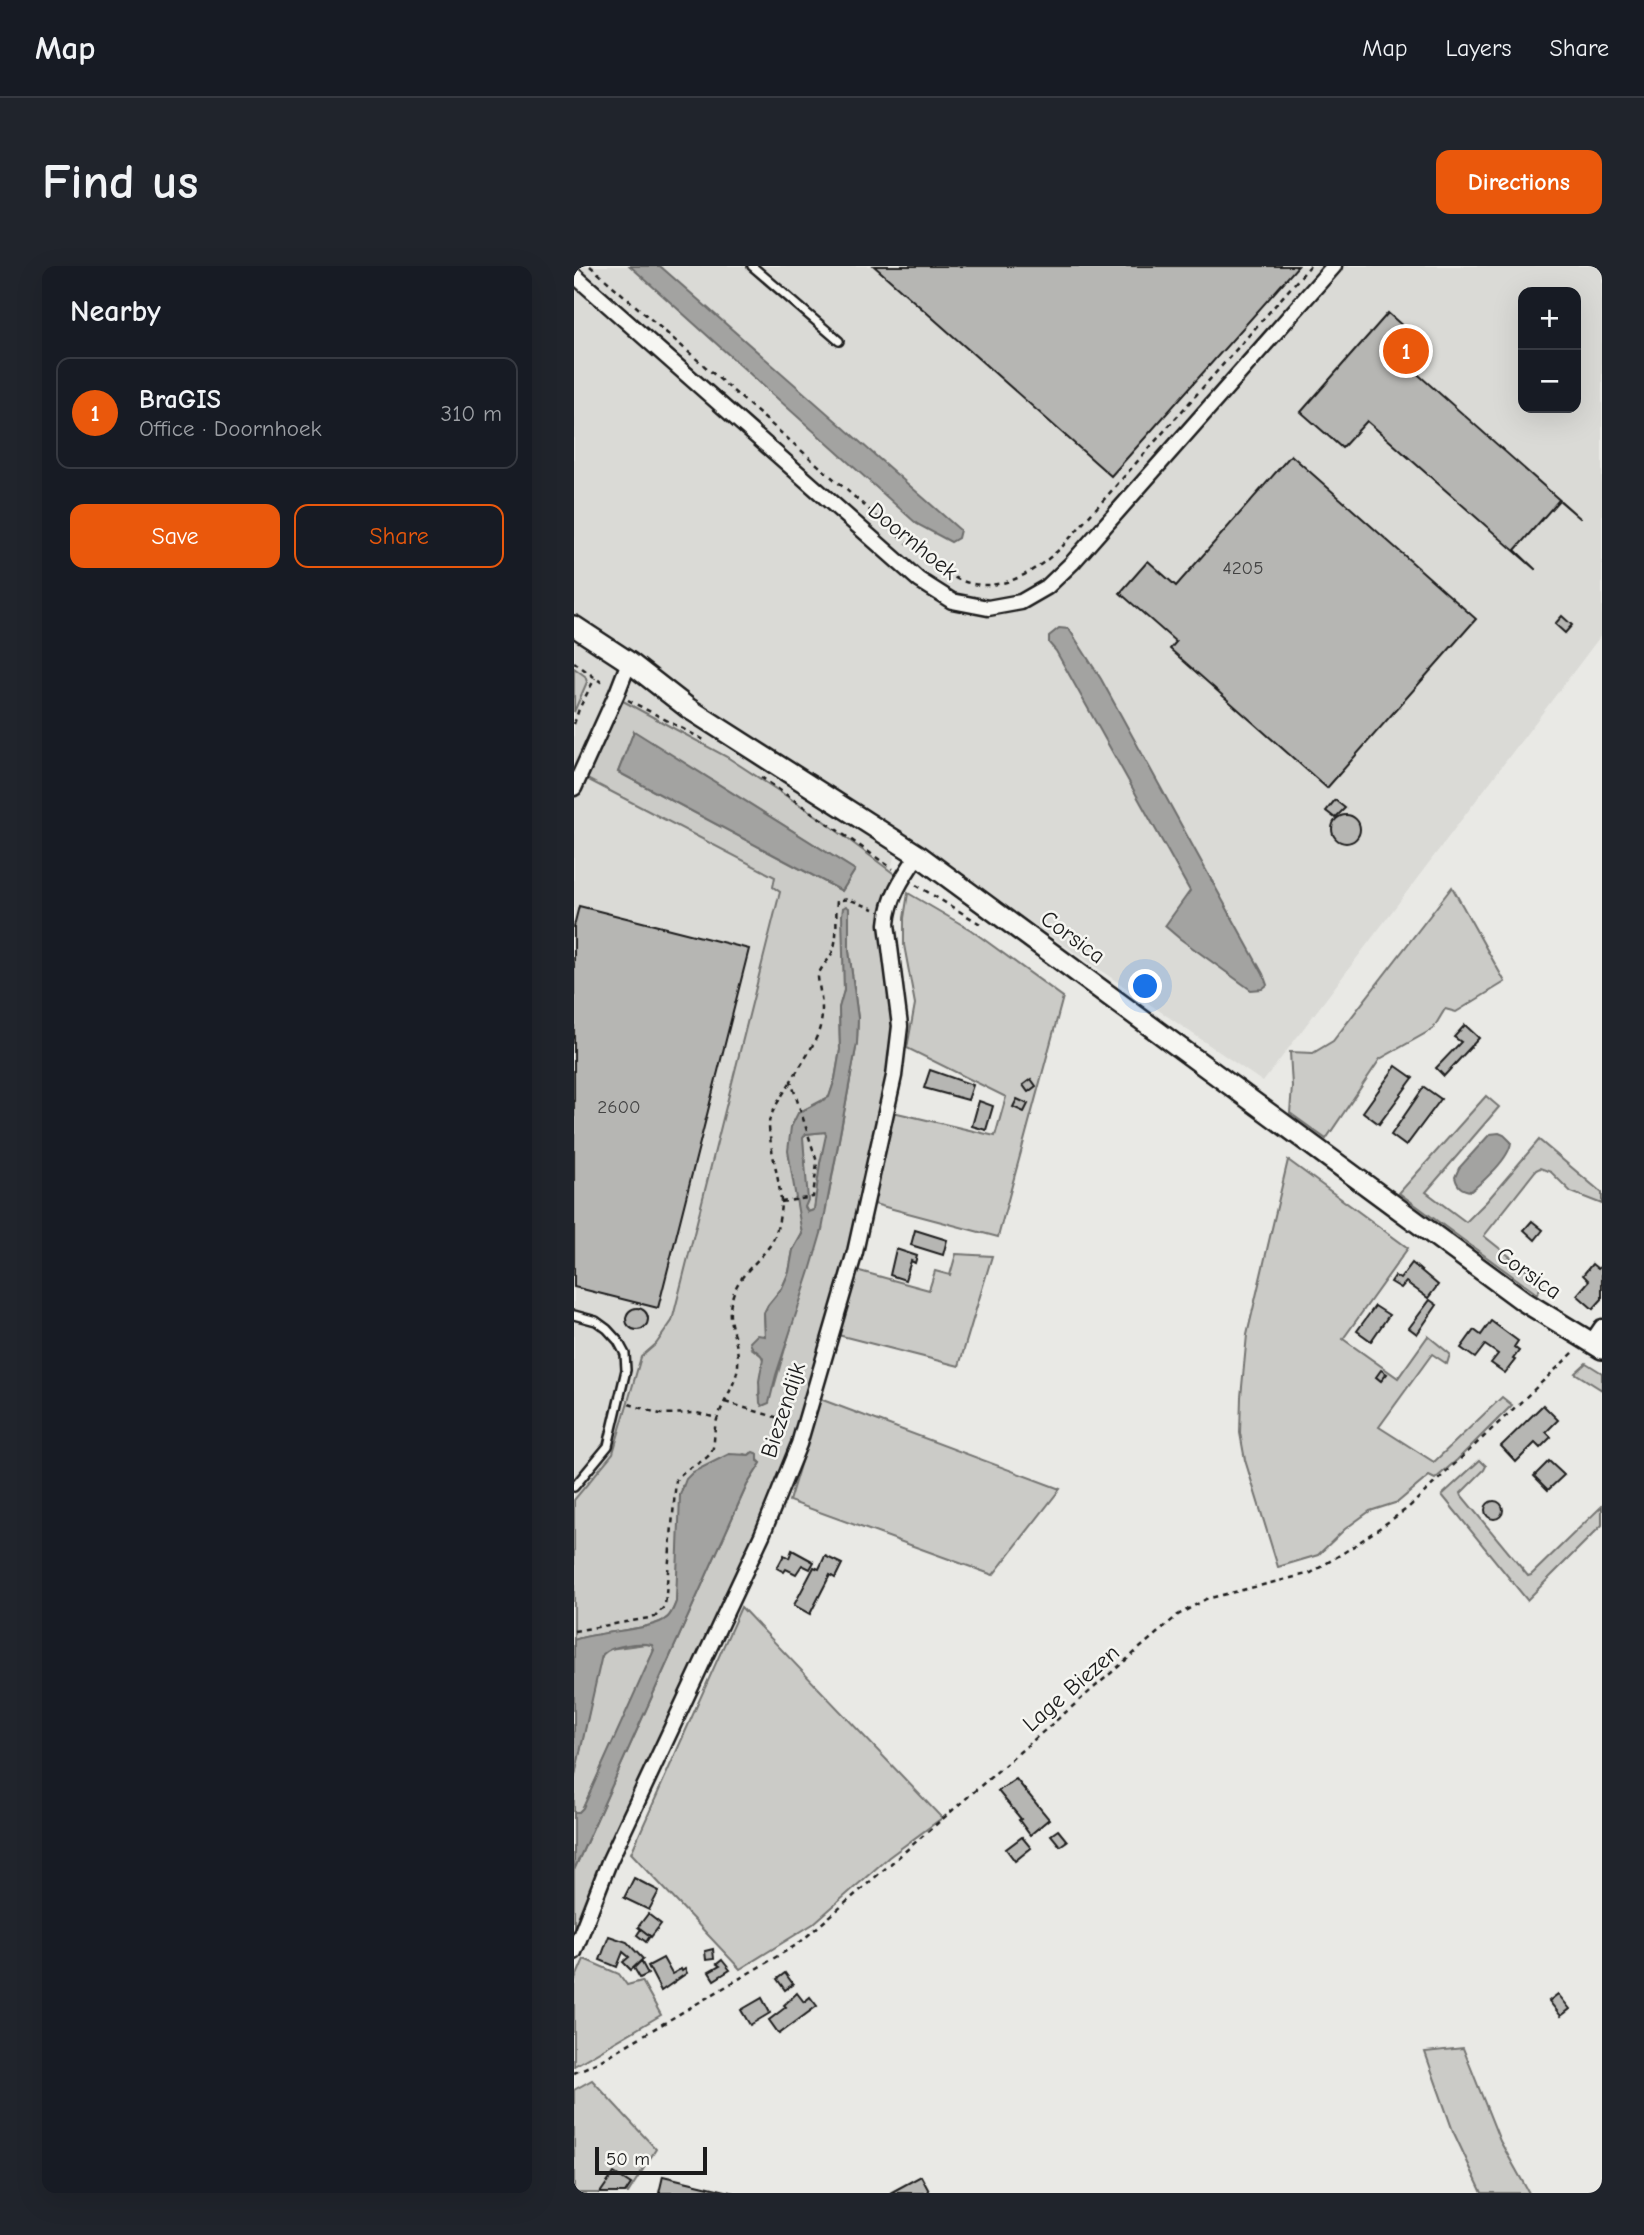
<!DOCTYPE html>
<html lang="en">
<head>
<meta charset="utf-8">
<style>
  :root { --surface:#171b24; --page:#20242c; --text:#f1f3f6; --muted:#9ea1a6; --line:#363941; --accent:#ea580c }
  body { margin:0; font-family:"Comic Neue",sans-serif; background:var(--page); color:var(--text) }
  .controls { position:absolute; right:21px; top:21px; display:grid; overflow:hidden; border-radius:14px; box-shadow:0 7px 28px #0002 }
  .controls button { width:63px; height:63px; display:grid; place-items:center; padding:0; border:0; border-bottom:2px solid var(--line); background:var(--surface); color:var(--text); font:35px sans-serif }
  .scale { position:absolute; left:21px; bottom:18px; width:112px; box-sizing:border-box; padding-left:7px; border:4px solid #1c1c1c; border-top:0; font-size:19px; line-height:24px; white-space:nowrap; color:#1c1c1c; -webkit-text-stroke:5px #f6f6f2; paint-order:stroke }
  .you { position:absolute; left:572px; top:721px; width:24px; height:24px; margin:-18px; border:5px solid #fff; border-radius:50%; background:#1a73e8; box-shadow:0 0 0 10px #1a73e833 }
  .badge { display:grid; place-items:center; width:46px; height:46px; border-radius:50%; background:var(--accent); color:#fff; font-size:23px; font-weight:700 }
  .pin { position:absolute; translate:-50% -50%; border:4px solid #fff; box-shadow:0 2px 7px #0006 }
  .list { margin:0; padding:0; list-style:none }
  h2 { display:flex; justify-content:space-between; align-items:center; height:91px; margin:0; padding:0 28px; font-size:30px }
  h2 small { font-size:23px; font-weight:400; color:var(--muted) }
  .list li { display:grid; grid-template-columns:46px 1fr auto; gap:21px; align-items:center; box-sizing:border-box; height:112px; margin:0 14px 14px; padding:0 14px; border:2px solid var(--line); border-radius:14px }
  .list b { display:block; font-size:26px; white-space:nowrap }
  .list p { margin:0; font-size:23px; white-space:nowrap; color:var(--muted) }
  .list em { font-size:23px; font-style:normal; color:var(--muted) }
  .actions { display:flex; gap:14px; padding:21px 28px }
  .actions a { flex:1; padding:16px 0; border:2px solid var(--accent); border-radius:14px; text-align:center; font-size:24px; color:var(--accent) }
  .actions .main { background:var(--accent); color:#fff }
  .map { position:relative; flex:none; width:1028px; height:1927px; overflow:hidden; border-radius:14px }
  header { display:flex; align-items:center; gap:42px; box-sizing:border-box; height:98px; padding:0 35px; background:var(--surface); border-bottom:2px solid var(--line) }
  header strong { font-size:33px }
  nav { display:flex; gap:38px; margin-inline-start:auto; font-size:24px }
  .intro { display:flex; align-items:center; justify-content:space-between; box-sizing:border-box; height:168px; padding:0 42px }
  h1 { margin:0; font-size:49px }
  .button { padding:18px 32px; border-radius:14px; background:var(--accent); color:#fff; font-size:24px; font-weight:700 }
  main { display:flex; gap:42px; padding:0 42px }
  aside { flex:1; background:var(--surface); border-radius:14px; box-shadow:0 7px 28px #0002 }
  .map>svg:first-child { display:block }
</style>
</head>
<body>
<header>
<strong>Map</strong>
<nav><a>Map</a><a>Layers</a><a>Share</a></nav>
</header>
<div class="intro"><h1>Find us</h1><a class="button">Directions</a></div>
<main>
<aside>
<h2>Nearby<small></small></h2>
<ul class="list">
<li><span class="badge">1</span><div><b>BraGIS</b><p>Office · Doornhoek</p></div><em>310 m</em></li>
</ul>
<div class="actions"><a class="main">Save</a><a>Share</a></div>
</aside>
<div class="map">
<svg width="1028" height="1927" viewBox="0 0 1028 1927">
  <rect width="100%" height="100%" fill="#e9e9e5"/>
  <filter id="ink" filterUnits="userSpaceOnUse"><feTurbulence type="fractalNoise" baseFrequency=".0143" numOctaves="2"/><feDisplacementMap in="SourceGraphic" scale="14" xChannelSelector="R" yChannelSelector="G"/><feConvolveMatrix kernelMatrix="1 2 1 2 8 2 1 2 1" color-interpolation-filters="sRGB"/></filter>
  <g filter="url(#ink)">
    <path fill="#dadad6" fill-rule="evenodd" d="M0,0H1028V368L689,816L305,552L320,591L306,647L318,771L288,926L0,1280ZM949,26H1002V142H949Z"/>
    <g fill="#cbcbc7" stroke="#747472" stroke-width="2" fill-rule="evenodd">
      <polygon points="0,402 11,410 13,416 0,446"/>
      <path d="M49,435L153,491L243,550L323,610L311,632L307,648V673L315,710L317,736L318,780L299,892L286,948L221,1167L203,1223L0,1672V1604L173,1219L187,1197L177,1187L175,1189L170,1188L108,1220L102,1336C100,1341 98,1347 94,1351C80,1365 22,1365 0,1374V1234L39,1187L67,1091L82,1078L98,1055L206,626L199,621L201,611L11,512L43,444ZM60,466L281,604L268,625L44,506ZM269,642L275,643V685L284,752L283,777L255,928L200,1121L185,1128L189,1094L188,1090L177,1082L191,1070L190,1047L194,1039L208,1022L215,1006L219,984L228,968L224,847L255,831L261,813L266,784L265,742L270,725Z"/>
      <polygon points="878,621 931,716 882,746 871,743 859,763 806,793 752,873 716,847 718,820 716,786 739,787 759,775"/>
      <polygon points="334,627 397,664 489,731 424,971 300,938 319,846 421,870 432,831 333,782 341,738 330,679 330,652"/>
      <polygon points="912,830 925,841 852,926 892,956 913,935 965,874 1028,927 1028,938 997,926 977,906 966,902 962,904 910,970 969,1017 963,1028 825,927"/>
      <polygon points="251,866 253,868 240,944 233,946 231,941 229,872 232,868"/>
      <polygon points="714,894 834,982 769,1073 824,1112 854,1070 876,1088 873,1098 858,1088 805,1161 860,1196 928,1131 938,1139 883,1194 861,1213 855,1210 824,1236 796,1245 771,1263 744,1289 704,1301 671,1194 666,1167 667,1131 673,1069"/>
      <polygon points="382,988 418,990 385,1100 264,1069 282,1004 355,1024 361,1005 376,1009"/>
      <polygon points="1012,1097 1028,1107 1028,1124 1001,1107"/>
      <polygon points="246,1133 486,1223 419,1309 215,1235"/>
      <polygon points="906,1194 912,1200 910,1204 887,1227 888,1230 954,1310 957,1309 1028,1240 1028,1259 953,1334 868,1229"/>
      <polygon points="167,1341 368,1552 315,1591 239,1658 166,1703 57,1587"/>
      <polygon points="72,1378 78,1379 80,1387 9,1542 5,1546 0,1546 0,1513 26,1394 30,1386 35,1383"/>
      <polygon points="10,1693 45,1708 53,1719 68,1715 87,1749 0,1800 0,1716"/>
      <polygon points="889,1782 926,1875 955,1927 908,1927 879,1865 851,1786"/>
      <polygon points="18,1814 82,1883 54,1927 0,1927 0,1824"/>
    </g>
    <g fill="#a3a3a1" stroke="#6d6d6c" stroke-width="2" fill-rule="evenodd">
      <polygon points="56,0 86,0 386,264 384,272 377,276 343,258"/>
      <polygon points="485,362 495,363 527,413 689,708 693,719 688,723 677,724 605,672 591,660 616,625 482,385 475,377 475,370"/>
      <polygon points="60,465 281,604 268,625 44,506"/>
      <path d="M272,640L275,642V685L284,752L283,777L248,964L236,1005L202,1109L195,1137L188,1140L186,1137L185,1115L189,1093C187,1085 177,1085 176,1076L183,1069L191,1070L190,1047L194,1039L208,1022L215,1006L219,984L228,968L214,885L217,861L224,847L255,831L261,813L266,784L265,742L270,724L268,649L269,642ZM251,866L252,869L246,897L240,944L234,946L231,941L234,934L229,872L232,868Z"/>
      <path d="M925,867L930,869L937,876C936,892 909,916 897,925C887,924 883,920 881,911L885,902L916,868Z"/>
      <path d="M179,1186L184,1188V1195L187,1197L173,1219L0,1604V1546H5L9,1542L80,1384L78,1379C66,1376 37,1379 28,1389L0,1513V1374C22,1365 80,1365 94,1351C98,1347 100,1341 102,1336L106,1229L112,1213L119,1206L155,1188L175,1189Z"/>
    </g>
    <g fill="#b6b6b3" stroke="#1c1c1c" stroke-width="2">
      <polygon points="300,0 724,0 537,210"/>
      <polygon points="814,47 856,84 838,103 1007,253 985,234 941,284 962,304 793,155 768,182 727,146"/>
      <polygon points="717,189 902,353 753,522 596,383 602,376 546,327 574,295 602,320"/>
      <polygon points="988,350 998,359 991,367 981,358"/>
      <polygon points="761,534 771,542 761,552 752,545"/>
      <circle cx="772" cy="563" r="14"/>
      <polygon points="5,640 175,683 84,1042 0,1021 0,660"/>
      <polygon points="891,759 905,772 870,810 862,802 887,776 880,771"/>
      <polygon points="822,800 839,812 805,858 789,846"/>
      <polygon points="356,804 399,819 394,834 350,822"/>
      <polygon points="457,813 462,820 454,826 449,819"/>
      <polygon points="850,821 867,833 832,880 817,869"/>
      <polygon points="443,833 454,838 450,846 439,841"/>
      <polygon points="405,835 419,840 412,864 398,860"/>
      <polygon points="958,955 969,964 961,974 950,964"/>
      <polygon points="341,964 373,974 369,989 337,979"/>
      <polygon points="322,983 343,990 341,997 337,995 331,1014 316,1009"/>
      <polygon points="838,997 864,1019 854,1032 832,1016 827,1022 817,1016 821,1010 826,1013"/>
      <polygon points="1018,998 1024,1003 1028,999 1028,1033 1019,1043 1003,1029 1015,1015 1009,1009"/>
      <polygon points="856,1034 863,1039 843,1068 835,1062"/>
      <polygon points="801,1040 815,1049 797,1075 783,1065"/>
      <circle cx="63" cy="1053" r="11"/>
      <polygon points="917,1055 944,1075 940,1081 945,1085 939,1093 941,1094 931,1107 917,1097 924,1088 911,1079 901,1092 887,1082 900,1064 907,1069"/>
      <polygon points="807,1104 813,1108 807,1115 802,1111"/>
      <polygon points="969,1139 984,1154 972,1166 977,1171 966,1182 961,1177 942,1196 927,1180"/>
      <polygon points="975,1195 990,1209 974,1224 960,1210"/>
      <circle cx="920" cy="1244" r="9"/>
      <polygon points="218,1284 240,1296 236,1303 228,1299 222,1308 212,1303 210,1306 203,1302 210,1289 215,1292"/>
      <polygon points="251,1290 268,1298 261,1312 256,1309 236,1348 220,1339 240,1301 245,1303"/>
      <polygon points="442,1513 475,1553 456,1569 445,1554 447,1553 424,1525"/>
      <polygon points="484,1564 493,1575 486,1580 477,1569"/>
      <polygon points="448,1571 457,1582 441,1595 432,1583"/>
      <polygon points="60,1612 85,1625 75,1644 50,1632"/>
      <polygon points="74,1648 87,1658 77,1671 64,1661"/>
      <polygon points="67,1663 76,1670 72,1676 63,1669"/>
      <polygon points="35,1670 53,1676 69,1693 57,1704 49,1696 55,1691 49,1686 43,1701 26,1694"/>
      <polygon points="139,1683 140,1693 132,1694 131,1685"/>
      <polygon points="89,1692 98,1708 107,1703 108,1705 111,1703 113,1707 87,1725 74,1700"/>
      <polygon points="148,1694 156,1704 140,1714 135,1706 146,1700 143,1698"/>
      <polygon points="67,1695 74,1708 66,1712 60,1702"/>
      <polygon points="211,1707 219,1718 211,1724 203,1713"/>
      <polygon points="223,1727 230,1736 236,1731 243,1740 205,1768 195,1754 212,1741 210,1739"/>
      <polygon points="984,1728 996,1743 987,1750 975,1735"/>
      <polygon points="188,1732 196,1747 176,1759 167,1744"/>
      <polygon points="40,1907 57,1918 51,1927 26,1927"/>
      <polygon points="89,1910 160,1927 85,1927"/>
      <polygon points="347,1910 356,1927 316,1927"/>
    </g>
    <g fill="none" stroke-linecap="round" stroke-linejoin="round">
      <g stroke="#1c1c1c" stroke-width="12">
        <g id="lane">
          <polyline points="178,0 265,75"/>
          <polyline points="0,1049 22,1055 33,1063 44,1075 51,1088 52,1104 34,1180 0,1221"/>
        </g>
      </g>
      <g stroke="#1c1c1c" stroke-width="19">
        <g id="street">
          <polyline points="0,9 345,314 378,335 414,342 447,336 473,321 498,297 760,0"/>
          <polyline points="0,522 43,427 55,396"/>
          <polyline points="1017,1077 1028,1061"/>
          <path d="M0,1686L35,1596L188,1269L225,1178L281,986L320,810L326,760L313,658C315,631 329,611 344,589"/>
        </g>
      </g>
      <g stroke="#1c1c1c" stroke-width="24">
        <polyline id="secondary" points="0,360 55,396 114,442 344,589 951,1036 1028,1083"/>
      </g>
      <g stroke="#1c1c1c" stroke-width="2.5" stroke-dasharray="5 5" stroke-linecap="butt">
        <path d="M16,0L355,296C365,302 377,311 388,315C427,328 459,307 487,282L736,0"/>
        <polyline points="0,396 31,419"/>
        <polyline points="54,434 132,475"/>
        <polyline points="0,458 5,443 21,412"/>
        <polyline points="187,511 319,603"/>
        <polyline points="342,619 408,659"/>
        <path d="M207,936L239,931L243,896L217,815C230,793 249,770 248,744C248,733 245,722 244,711C246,701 254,696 258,687C265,670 261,652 263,635L274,633L300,643"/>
        <polyline points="151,1136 218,1156"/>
        <polyline points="55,1138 86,1148 123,1147 143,1152"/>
        <path d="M0,1365L81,1351L91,1340L102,1214C112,1200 127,1199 136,1188C142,1180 139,1167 142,1157C148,1135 166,1115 164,1092C163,1067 150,1056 159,1029C165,1009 182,998 194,982C203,971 206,952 207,937C207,918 191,865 196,852C201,839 210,827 217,815"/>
        <polyline points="0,1807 24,1796 224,1678 604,1349 632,1333 737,1307 777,1282 834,1242 1000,1086"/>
      </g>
      <use href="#lane" stroke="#f6f6f2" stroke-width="7"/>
      <use href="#street" stroke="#f6f6f2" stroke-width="14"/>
      <use href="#secondary" stroke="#f6f6f2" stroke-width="19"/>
    </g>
  </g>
  <g text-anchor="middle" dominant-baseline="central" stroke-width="5" stroke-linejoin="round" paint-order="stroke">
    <g font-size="19" fill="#424242">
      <text x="669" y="302">4205</text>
      <text x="45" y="841">2600</text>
    </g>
    <g font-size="23" fill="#1c1c1c" stroke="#f6f6f2">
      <text transform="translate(339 275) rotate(39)">Doornhoek</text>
      <text transform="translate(499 671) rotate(36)">Corsica</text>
      <text transform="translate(955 1007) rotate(35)">Corsica</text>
      <text transform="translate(209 1144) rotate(-72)">Biezendijk</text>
      <text transform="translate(497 1422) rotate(-41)">Lage Biezen</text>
    </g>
  </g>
</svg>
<div class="controls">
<button>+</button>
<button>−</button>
</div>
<div class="scale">50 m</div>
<div class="you"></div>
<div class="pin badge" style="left:832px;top:85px">1</div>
</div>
</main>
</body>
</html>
